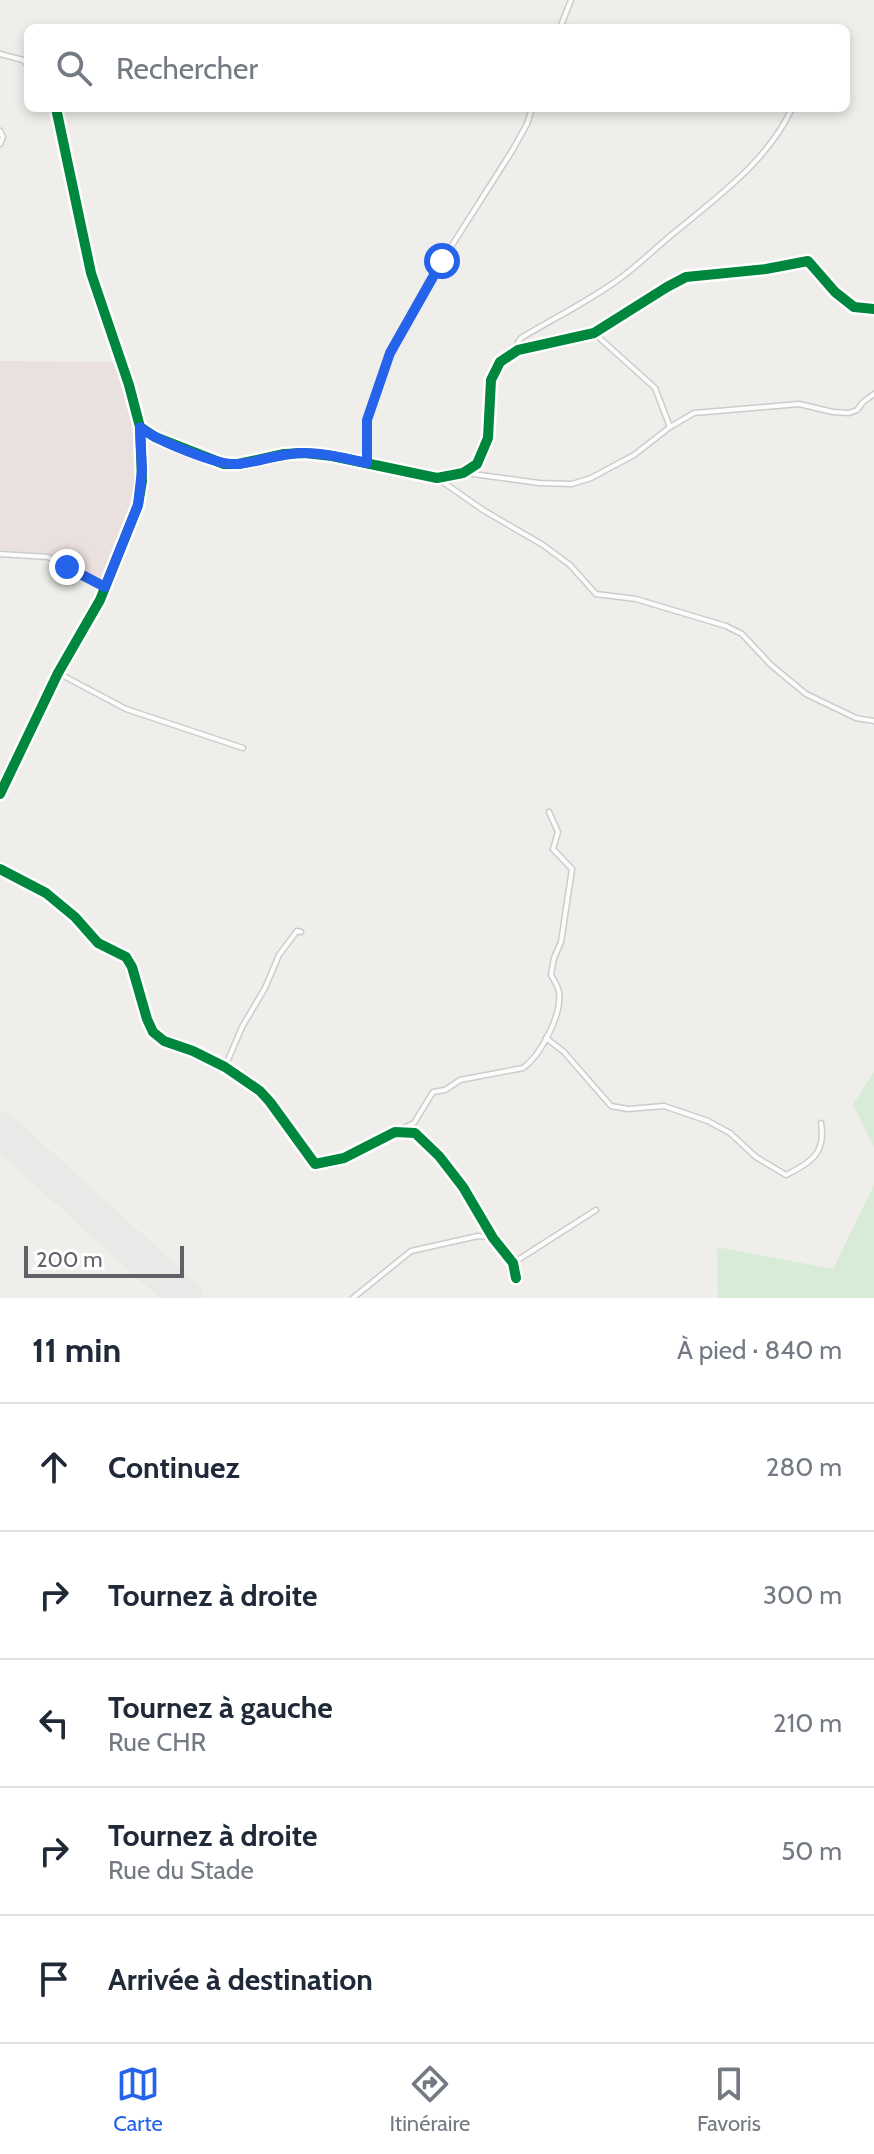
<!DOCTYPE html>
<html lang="fr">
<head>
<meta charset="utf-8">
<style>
  :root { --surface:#fff; --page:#f6f6f7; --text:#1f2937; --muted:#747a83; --line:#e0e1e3; --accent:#2563eb }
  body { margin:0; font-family:Cabin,sans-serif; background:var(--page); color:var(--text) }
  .scale { position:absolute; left:24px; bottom:20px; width:160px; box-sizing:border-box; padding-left:8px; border:4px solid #5f6368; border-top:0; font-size:22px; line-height:28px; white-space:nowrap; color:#5f6368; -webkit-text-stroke:6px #fff; paint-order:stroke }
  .stop { position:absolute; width:24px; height:24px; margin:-18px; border:6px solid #2563eb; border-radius:50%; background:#fff }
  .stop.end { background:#2563eb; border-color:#fff; box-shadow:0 2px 8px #0008 }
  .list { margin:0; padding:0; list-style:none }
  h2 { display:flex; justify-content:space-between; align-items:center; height:104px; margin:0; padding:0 32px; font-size:34px }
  h2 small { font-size:26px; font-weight:400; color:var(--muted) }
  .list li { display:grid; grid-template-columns:52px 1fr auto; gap:24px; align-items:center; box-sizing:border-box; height:128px; padding:0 32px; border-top:2px solid var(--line) }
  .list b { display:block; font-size:30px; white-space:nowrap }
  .list p { margin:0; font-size:26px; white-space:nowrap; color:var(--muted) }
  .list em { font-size:26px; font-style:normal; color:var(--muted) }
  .icon { flex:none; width:44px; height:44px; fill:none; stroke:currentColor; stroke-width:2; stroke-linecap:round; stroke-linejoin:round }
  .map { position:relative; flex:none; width:874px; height:1298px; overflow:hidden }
  .search { position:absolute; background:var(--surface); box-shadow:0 4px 12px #0003; left:24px; right:24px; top:24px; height:88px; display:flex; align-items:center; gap:20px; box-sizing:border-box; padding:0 28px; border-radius:12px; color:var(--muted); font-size:30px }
  .sheet { height:744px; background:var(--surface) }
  nav { display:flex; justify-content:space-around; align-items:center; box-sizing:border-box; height:112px; border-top:2px solid var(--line); background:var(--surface); font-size:22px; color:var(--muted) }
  nav a { display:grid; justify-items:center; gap:4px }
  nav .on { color:var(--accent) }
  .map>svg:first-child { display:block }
</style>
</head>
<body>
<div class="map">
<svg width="874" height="1298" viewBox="0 0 874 1298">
  <rect width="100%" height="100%" fill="#efeeea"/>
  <polygon fill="#eae0de" points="0,361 115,362 136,424 137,493 136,504 105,578 95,579 47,554 0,550"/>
  <g fill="#d8ebd6">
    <polygon points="874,1072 874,1147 853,1104"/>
    <polygon points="874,1185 874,1298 718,1298 717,1247 833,1269"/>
  </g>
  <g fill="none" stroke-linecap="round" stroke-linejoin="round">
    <polyline stroke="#eae9e7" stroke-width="14" points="0,1142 18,1146"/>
    <polyline stroke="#eae9e7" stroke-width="36" points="0,1129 186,1298"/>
    <g stroke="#cbcccc" stroke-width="7">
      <g id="street">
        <polyline points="560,28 571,0"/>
        <polyline points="0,54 23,60 28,65"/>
        <polyline points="0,131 3,137 0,144"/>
        <polyline points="594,333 655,388 670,427"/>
        <path d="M518,350V342L521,338C551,320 583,304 612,284C632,271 650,253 669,237C713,200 768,162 792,108"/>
        <polyline points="140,427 155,437 224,464 238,464 284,454 305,453 332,456 437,478 463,473 477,464 488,438 491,380 500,362 518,350 594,333 667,287 686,277 766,269 808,261 835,292 854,307 874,309"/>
        <polyline points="367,463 367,420 390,353 442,261 512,151 527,124 532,108"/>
        <polyline points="465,473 539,483 572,484 591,478 634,455 670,427 694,413 799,404 833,412 849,413 857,410 863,402 874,394"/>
        <polyline points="437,478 483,510 543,545 570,565 596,594 636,599 726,626 742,634 771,665 806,694 856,718 874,721"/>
        <polyline points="0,554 48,557 105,587"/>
        <polyline points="58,673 126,709 243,748"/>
        <polyline points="0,794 58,673 100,600 138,505 142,481 140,427 129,385 91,273 56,108"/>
        <polyline points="0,869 46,893 75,917 98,943 126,957 132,967 147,1019 153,1032 164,1041 193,1051 225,1067 260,1091 270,1102 315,1164 344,1158 395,1132 415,1133 439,1156 463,1187 493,1238 513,1263 516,1278"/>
        <path d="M546,1038L564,1052L611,1106L628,1109L664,1106L708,1121L730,1133L756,1157L786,1175C812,1162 826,1153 821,1123"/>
        <polyline points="225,1067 242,1027 265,988 279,955 297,931 301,932"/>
        <path d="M398,1131L414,1123L433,1092L445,1090L460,1080L523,1068C541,1055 562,1015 559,992C558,986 554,980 551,975L554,958L561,942L572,869L553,849L558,832L549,812"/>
        <polyline points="513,1263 596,1210"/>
        <polyline points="353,1298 411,1251 478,1236 492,1237"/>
      </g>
    </g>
    <use href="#street" stroke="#fdfcfc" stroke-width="4"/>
    <g stroke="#fff" stroke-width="15">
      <g id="cycleway">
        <polyline points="140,427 155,437 224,464 238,464 284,454 305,453 332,456 437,478 463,473 477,464 488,438 491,380 500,362 518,350 594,333 667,287 686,277 766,269 808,261 835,292 854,307 874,309"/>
        <polyline points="0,794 58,673 100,600 138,505 142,481 140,427 129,385 91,273 56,108"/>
        <polyline points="0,869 46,893 75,917 98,943 126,957 132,967 147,1019 153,1032 164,1041 193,1051 225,1067 260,1091 270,1102 315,1164 344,1158 395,1132 415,1133 439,1156 463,1187 493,1238 513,1263 516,1278"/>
      </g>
    </g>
    <use href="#cycleway" stroke="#00873e" stroke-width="10"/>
  </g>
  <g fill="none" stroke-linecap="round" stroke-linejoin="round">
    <path stroke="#2563eb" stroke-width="10" d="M67,567L105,587L138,505L142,470L140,427C155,440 218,466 238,464C261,462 282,452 306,453C327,453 347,459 367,463V420L390,353L442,261"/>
  </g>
</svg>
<div class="scale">200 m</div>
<div class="stop" style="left:442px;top:261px"></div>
<div class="stop end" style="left:67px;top:567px"></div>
<div class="search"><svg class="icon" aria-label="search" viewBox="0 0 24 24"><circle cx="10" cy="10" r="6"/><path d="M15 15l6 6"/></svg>Rechercher</div>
</div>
<section class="sheet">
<h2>11 min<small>À pied · 840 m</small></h2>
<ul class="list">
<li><svg class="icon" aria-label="ahead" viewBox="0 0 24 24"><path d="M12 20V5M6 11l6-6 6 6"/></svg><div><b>Continuez</b></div><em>280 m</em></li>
<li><svg class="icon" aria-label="right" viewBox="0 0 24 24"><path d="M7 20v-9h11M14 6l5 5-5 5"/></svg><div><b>Tournez à droite</b></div><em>300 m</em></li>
<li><svg class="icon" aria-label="left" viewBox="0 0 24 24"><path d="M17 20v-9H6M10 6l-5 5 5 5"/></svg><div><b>Tournez à gauche</b><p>Rue CHR</p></div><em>210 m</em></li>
<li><svg class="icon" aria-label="right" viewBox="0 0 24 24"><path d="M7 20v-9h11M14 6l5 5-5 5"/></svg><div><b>Tournez à droite</b><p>Rue du Stade</p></div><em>50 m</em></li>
<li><svg class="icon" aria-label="arrive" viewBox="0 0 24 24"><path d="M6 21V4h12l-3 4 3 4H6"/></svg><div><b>Arrivée à destination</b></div></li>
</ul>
</section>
<nav>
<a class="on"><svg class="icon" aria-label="map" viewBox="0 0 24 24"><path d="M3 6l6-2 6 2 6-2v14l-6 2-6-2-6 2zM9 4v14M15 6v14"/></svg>Carte</a>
<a><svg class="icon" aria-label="directions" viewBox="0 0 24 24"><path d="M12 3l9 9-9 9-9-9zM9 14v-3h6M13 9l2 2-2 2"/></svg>Itinéraire</a>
<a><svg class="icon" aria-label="saved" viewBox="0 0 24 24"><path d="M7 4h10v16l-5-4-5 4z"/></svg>Favoris</a>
</nav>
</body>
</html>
